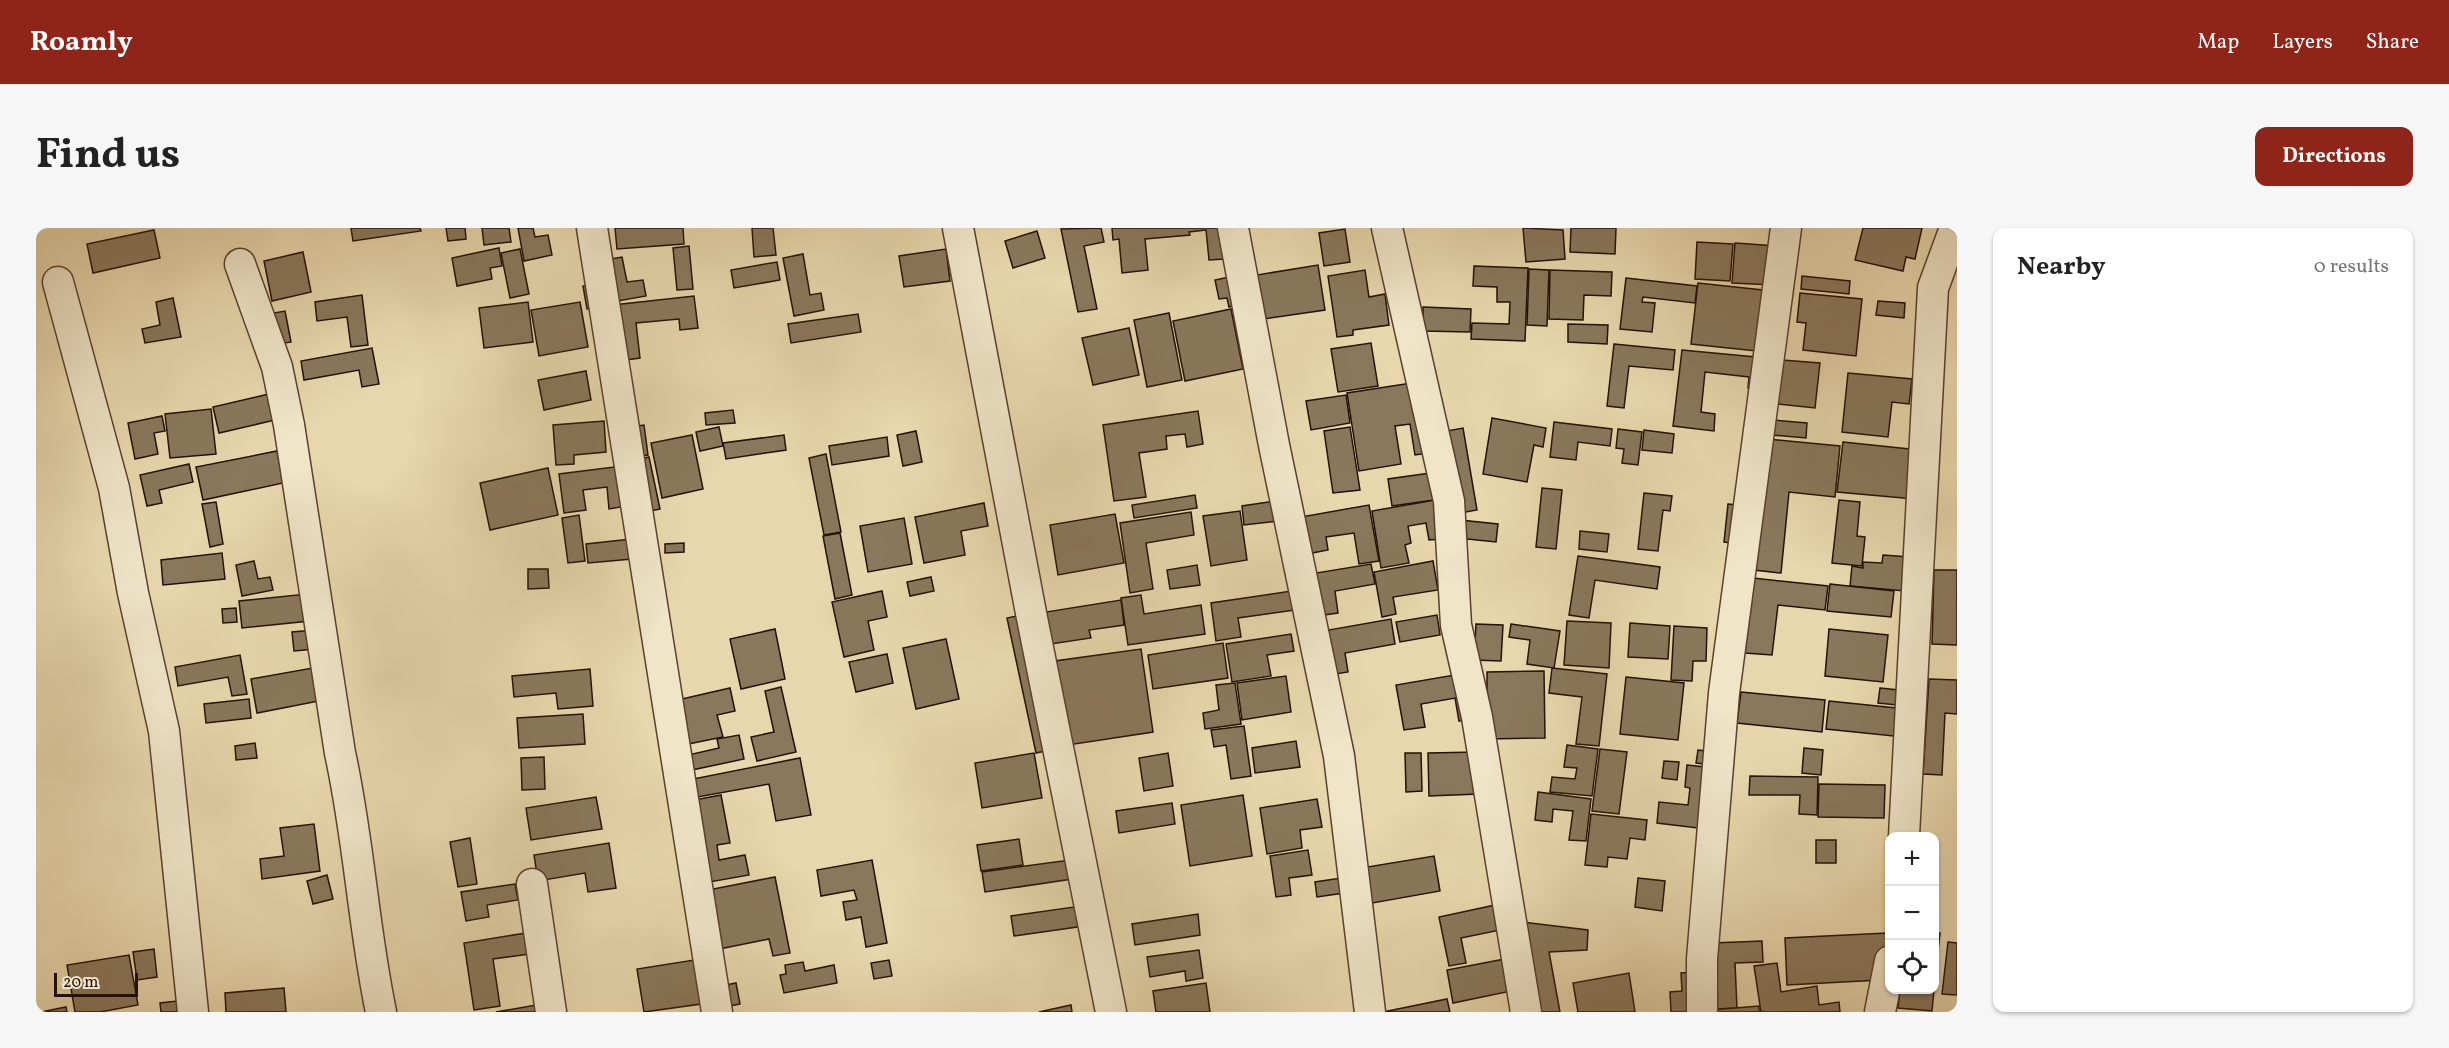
<!DOCTYPE html>
<html lang="en">
<head>
<meta charset="utf-8">
<style>
  :root { --surface:#fff; --page:#f6f6f6; --text:#222; --muted:#767676; --line:#e0e0e0; --accent:#8f2418 }
  body { margin:0; font-family:Vollkorn,serif; background:var(--page); color:var(--text) }
  .controls { position:absolute; right:18px; bottom:18px; display:grid; overflow:hidden; border-radius:12px; box-shadow:0 2px 4px #0004 }
  .controls button { width:54px; height:54px; display:grid; place-items:center; padding:0; border:0; border-bottom:2px solid var(--line); background:var(--surface); color:var(--text); font:30px sans-serif }
  .scale { position:absolute; left:18px; bottom:15px; width:84px; box-sizing:border-box; padding-left:6px; border:3px solid #251105; border-top:0; font-size:16px; line-height:21px; white-space:nowrap; color:#251105; -webkit-text-stroke:4px #f0e5c9; paint-order:stroke }
  .list { margin:0; padding:0; list-style:none }
  h2 { display:flex; justify-content:space-between; align-items:center; height:78px; margin:0; padding:0 24px; font-size:26px }
  h2 small { font-size:20px; font-weight:400; color:var(--muted) }
  .icon { flex:none; width:33px; height:33px; fill:none; stroke:currentColor; stroke-width:2; stroke-linecap:round; stroke-linejoin:round }
  .map { position:relative; flex:none; width:1921px; height:784px; overflow:hidden; border-radius:12px }
  header { display:flex; align-items:center; gap:36px; box-sizing:border-box; height:84px; padding:0 30px; background:var(--accent); color:#fff }
  header strong { font-size:28px }
  nav { display:flex; gap:33px; margin-inline-start:auto; font-size:21px }
  .intro { display:flex; align-items:center; justify-content:space-between; box-sizing:border-box; height:144px; padding:0 36px }
  h1 { margin:0; font-size:42px }
  .button { padding:15px 27px; border-radius:12px; background:var(--accent); color:#fff; font-size:21px; font-weight:700 }
  main { display:flex; gap:36px; padding:0 36px }
  aside { flex:1; background:var(--surface); border-radius:12px; box-shadow:0 2px 4px #0004 }
  .map>svg:first-child { display:block }
</style>
</head>
<body>
<header>
<strong>Roamly</strong>
<nav><a>Map</a><a>Layers</a><a>Share</a></nav>
</header>
<div class="intro"><h1>Find us</h1><a class="button">Directions</a></div>
<main>
<div class="map">
<svg width="1921" height="784" viewBox="0 0 1921 784">
  <rect width="100%" height="100%" fill="#e8d7ac"/>
  <filter id="stains"><feTurbulence type="fractalNoise" baseFrequency=".00333" numOctaves="4"/><feColorMatrix values="0 0 0 0 .2 0 0 0 0 .09 0 0 0 0 .02 0 0 0 .5 -.17"/></filter>
  <radialGradient id="worn" r=".72"><stop offset=".6" stop-color="#630" stop-opacity="0"/><stop offset="1" stop-color="#630" stop-opacity=".3"/></radialGradient>
  <g fill="#8a785c" stroke="#251105" stroke-width="1.5">
    <polygon points="315,0 384,0 385,3 317,13"/>
    <polygon points="410,0 429,0 430,11 412,13"/>
    <polygon points="446,0 473,0 475,14 448,17"/>
    <polygon points="482,0 497,0 499,9 512,7 516,27 488,33"/>
    <polygon points="579,0 647,0 648,16 581,21"/>
    <polygon points="716,0 737,0 740,27 718,29"/>
    <polygon points="1065,0 1068,14 1048,18 1061,81 1042,84 1025,1"/>
    <polygon points="1076,0 1185,0 1188,31 1173,32 1170,2 1153,4 1154,7 1109,11 1112,42 1086,45 1083,11 1077,12"/>
    <polygon points="1487,0 1527,2 1529,31 1490,34"/>
    <polygon points="1535,0 1580,0 1579,26 1534,24"/>
    <polygon points="1827,0 1886,0 1879,31 1870,29 1867,43 1819,32"/>
    <polygon points="1309,1 1314,34 1288,38 1283,5"/>
    <polygon points="118,2 124,30 57,45 51,16"/>
    <polygon points="1001,3 1009,30 977,40 969,13"/>
    <polygon points="1661,14 1697,16 1694,53 1659,51"/>
    <polygon points="1699,15 1741,18 1738,57 1696,55"/>
    <polygon points="653,18 657,61 641,62 637,20"/>
    <polygon points="463,20 466,38 454,40 456,51 421,58 416,30"/>
    <polygon points="484,21 493,66 474,70 465,25"/>
    <polygon points="910,21 914,53 868,59 863,28"/>
    <polygon points="267,24 275,64 236,73 228,33"/>
    <polygon points="767,26 774,67 785,65 788,82 758,88 747,30"/>
    <polygon points="586,29 591,54 607,52 610,68 576,74 568,32"/>
    <polygon points="741,34 744,52 698,60 695,42"/>
    <polygon points="1282,37 1289,82 1221,92 1215,48"/>
    <polygon points="1438,38 1492,40 1489,113 1435,111 1436,95 1473,96 1474,74 1461,74 1461,59 1437,58"/>
    <polygon points="1493,41 1513,42 1511,98 1491,97"/>
    <polygon points="1329,42 1333,69 1349,66 1353,97 1317,102 1317,107 1301,109 1292,48"/>
    <polygon points="1514,42 1576,44 1575,68 1548,67 1547,92 1513,91"/>
    <polygon points="1198,48 1203,76 1193,79 1191,70 1183,71 1179,52"/>
    <polygon points="1766,48 1814,53 1813,66 1765,61"/>
    <polygon points="1590,50 1661,58 1659,75 1607,69 1606,74 1619,75 1616,104 1584,101"/>
    <polygon points="1662,55 1736,63 1730,124 1655,116"/>
    <polygon points="559,56 563,79 551,81 547,58"/>
    <polygon points="1764,65 1826,71 1820,128 1767,122 1770,95 1761,94"/>
    <polygon points="326,67 332,117 315,119 311,89 281,93 279,74"/>
    <polygon points="658,68 662,100 644,102 643,91 600,95 604,130 583,133 577,77"/>
    <polygon points="137,70 145,109 109,115 106,101 124,97 120,74"/>
    <polygon points="1842,73 1869,75 1868,90 1840,87"/>
    <polygon points="492,74 497,114 448,120 443,80"/>
    <polygon points="544,74 552,119 503,128 495,82"/>
    <polygon points="1387,79 1435,81 1434,104 1387,103"/>
    <polygon points="1195,81 1207,141 1149,153 1137,93"/>
    <polygon points="249,83 255,114 238,117 232,86"/>
    <polygon points="1133,85 1146,152 1111,159 1098,92"/>
    <polygon points="822,86 825,104 755,115 752,96"/>
    <polygon points="1532,96 1572,97 1571,116 1532,114"/>
    <polygon points="1093,100 1103,147 1057,157 1046,110"/>
    <polygon points="1335,115 1342,158 1302,164 1295,121"/>
    <polygon points="1578,116 1639,122 1637,142 1593,138 1588,180 1571,178"/>
    <polygon points="336,120 343,156 326,159 323,142 268,152 265,133"/>
    <polygon points="1646,122 1730,130 1726,161 1712,160 1713,149 1669,144 1665,184 1679,186 1678,203 1637,198"/>
    <polygon points="1746,132 1784,135 1779,180 1741,176"/>
    <polygon points="550,143 555,172 508,182 502,152"/>
    <polygon points="1812,145 1876,151 1873,176 1856,174 1852,209 1806,204"/>
    <polygon points="1382,154 1392,225 1379,227 1374,196 1359,198 1365,236 1323,243 1311,165"/>
    <polygon points="233,166 239,192 183,205 177,179"/>
    <polygon points="1310,167 1314,195 1275,202 1270,173"/>
    <polygon points="175,181 180,226 134,230 129,186"/>
    <polygon points="697,182 699,195 670,197 669,185"/>
    <polygon points="1162,183 1167,216 1151,219 1149,206 1130,208 1131,221 1103,225 1110,269 1078,273 1067,197"/>
    <polygon points="126,188 129,203 118,205 122,226 99,231 92,195"/>
    <polygon points="1456,190 1510,200 1507,219 1498,217 1491,254 1447,246"/>
    <polygon points="1737,192 1771,195 1770,210 1735,207"/>
    <polygon points="568,193 570,224 538,227 538,236 520,237 517,197"/>
    <polygon points="1518,194 1576,201 1574,218 1542,214 1540,232 1514,229"/>
    <polygon points="608,197 612,227 597,229 593,199"/>
    <polygon points="683,199 687,218 664,223 660,204"/>
    <polygon points="1314,199 1324,262 1297,265 1288,203"/>
    <polygon points="1427,200 1441,282 1419,286 1405,204"/>
    <polygon points="1582,201 1606,204 1602,237 1586,235 1588,221 1580,220"/>
    <polygon points="1608,202 1638,206 1636,225 1606,222"/>
    <polygon points="880,203 886,234 867,238 861,207"/>
    <polygon points="656,207 667,261 626,270 615,215"/>
    <polygon points="748,207 750,222 690,231 687,215"/>
    <polygon points="851,209 853,228 796,237 793,218"/>
    <polygon points="1732,211 1804,218 1799,269 1753,264 1745,345 1718,342"/>
    <polygon points="1807,214 1883,222 1878,271 1801,264"/>
    <polygon points="241,223 247,255 167,272 160,239"/>
    <polygon points="790,226 805,304 788,307 773,230"/>
    <polygon points="613,229 624,281 606,285 596,233"/>
    <polygon points="153,236 157,254 123,262 126,275 111,278 104,247"/>
    <polygon points="586,238 591,278 573,281 571,259 547,262 550,282 528,285 523,246"/>
    <polygon points="512,240 522,287 454,302 444,255"/>
    <polygon points="1401,244 1405,271 1356,278 1352,251"/>
    <polygon points="1506,260 1526,262 1520,321 1500,319"/>
    <polygon points="1608,265 1636,268 1634,283 1627,282 1622,323 1602,321"/>
    <polygon points="1159,267 1161,280 1098,290 1096,277"/>
    <polygon points="1399,272 1406,311 1393,312 1390,295 1372,298 1375,315 1369,317 1373,335 1345,340 1336,283"/>
    <polygon points="1803,272 1824,274 1821,308 1829,309 1826,338 1796,335"/>
    <polygon points="1239,273 1242,293 1208,297 1206,278"/>
    <polygon points="180,274 187,316 174,319 166,276"/>
    <polygon points="948,275 952,298 925,303 929,327 888,335 879,289"/>
    <polygon points="1692,276 1709,278 1704,316 1688,314"/>
    <polygon points="1333,277 1343,333 1323,336 1318,305 1290,309 1292,322 1271,326 1265,289"/>
    <polygon points="1204,283 1211,332 1175,338 1167,288"/>
    <polygon points="1155,284 1158,307 1110,315 1117,361 1094,365 1084,295"/>
    <polygon points="1079,286 1088,335 1022,347 1014,297"/>
    <polygon points="543,287 549,333 532,335 526,290"/>
    <polygon points="868,290 876,336 832,344 824,298"/>
    <polygon points="1424,292 1462,296 1460,314 1422,310"/>
    <polygon points="1544,303 1573,306 1571,324 1543,321"/>
    <polygon points="804,305 816,367 799,371 787,308"/>
    <polygon points="595,311 596,331 552,335 550,316"/>
    <polygon points="648,315 648,324 629,325 629,316"/>
    <polygon points="186,325 189,351 127,357 125,332"/>
    <polygon points="1847,327 1873,329 1869,363 1814,358 1816,338 1827,340 1827,334 1846,335"/>
    <polygon points="1542,328 1624,339 1621,361 1559,352 1553,390 1533,387"/>
    <polygon points="218,333 222,351 234,349 237,362 206,368 200,337"/>
    <polygon points="1397,333 1402,362 1357,369 1360,386 1346,389 1338,344"/>
    <polygon points="1335,336 1339,356 1299,363 1302,385 1281,388 1274,346"/>
    <polygon points="1161,337 1164,357 1134,361 1131,342"/>
    <polygon points="492,341 512,341 513,360 492,361"/>
    <polygon points="1898,342 1921,342 1921,417 1896,416"/>
    <polygon points="895,349 898,363 874,368 871,354"/>
    <polygon points="1717,350 1792,358 1789,382 1742,377 1736,427 1709,425"/>
    <polygon points="1794,356 1858,363 1855,389 1791,383"/>
    <polygon points="1262,362 1265,381 1202,390 1205,409 1180,413 1175,375"/>
    <polygon points="846,363 851,389 832,393 838,422 808,429 796,374"/>
    <polygon points="271,366 274,393 206,400 203,373"/>
    <polygon points="1105,367 1108,386 1165,377 1169,406 1092,417 1085,370"/>
    <polygon points="1085,372 1088,397 1053,402 1055,410 1015,416 1010,384"/>
    <polygon points="200,380 201,394 187,395 186,381"/>
    <polygon points="991,386 1019,521 1000,525 971,390"/>
    <polygon points="1401,387 1404,407 1364,414 1360,394"/>
    <polygon points="1355,391 1359,416 1309,425 1312,444 1294,447 1287,403"/>
    <polygon points="1531,393 1575,395 1573,440 1528,437"/>
    <polygon points="1594,395 1634,398 1632,431 1592,429"/>
    <polygon points="1440,396 1467,397 1465,433 1438,432"/>
    <polygon points="1475,396 1524,403 1518,440 1491,436 1494,412 1473,409"/>
    <polygon points="1638,398 1671,400 1670,433 1657,433 1656,453 1635,452"/>
    <polygon points="739,401 749,451 705,461 694,411"/>
    <polygon points="1793,401 1852,407 1847,454 1789,448"/>
    <polygon points="278,402 279,421 258,423 256,404"/>
    <polygon points="1255,406 1258,423 1231,427 1235,448 1196,454 1190,416"/>
    <polygon points="910,411 923,471 880,481 867,420"/>
    <polygon points="1187,415 1192,450 1117,461 1112,427"/>
    <polygon points="1105,421 1117,504 1032,517 1019,433"/>
    <polygon points="851,426 857,455 820,464 813,434"/>
    <polygon points="204,427 211,466 196,468 192,449 142,458 139,439"/>
    <polygon points="282,439 288,472 221,485 215,451"/>
    <polygon points="1516,440 1571,446 1563,518 1540,516 1546,469 1513,465"/>
    <polygon points="554,441 557,478 522,481 520,465 478,469 476,448"/>
    <polygon points="1508,443 1509,510 1451,511 1451,444"/>
    <polygon points="1430,445 1438,490 1423,493 1419,470 1385,476 1389,499 1368,502 1360,457"/>
    <polygon points="1250,448 1255,484 1206,492 1201,455"/>
    <polygon points="1590,449 1648,455 1642,512 1584,506"/>
    <polygon points="1893,451 1921,452 1921,486 1909,485 1906,547 1887,546"/>
    <polygon points="1199,455 1205,496 1169,501 1167,485 1183,482 1180,457"/>
    <polygon points="745,459 760,524 721,533 715,509 738,504 729,463"/>
    <polygon points="694,460 699,483 681,487 687,509 647,517 637,473"/>
    <polygon points="1844,460 1872,463 1871,478 1842,475"/>
    <polygon points="1705,464 1789,472 1786,504 1701,495"/>
    <polygon points="213,471 215,490 170,495 168,476"/>
    <polygon points="1793,473 1870,481 1867,509 1790,501"/>
    <polygon points="547,486 549,516 483,520 481,490"/>
    <polygon points="1208,498 1215,548 1195,551 1190,517 1178,519 1175,502"/>
    <polygon points="703,507 708,531 651,543 648,528 683,520 681,511"/>
    <polygon points="1260,513 1264,539 1219,545 1216,520"/>
    <polygon points="219,515 221,530 200,532 199,518"/>
    <polygon points="1531,517 1562,521 1556,568 1514,564 1516,549 1539,551 1541,540 1528,539"/>
    <polygon points="1768,520 1787,522 1785,547 1766,545"/>
    <polygon points="1564,521 1591,524 1583,586 1556,583"/>
    <polygon points="1662,522 1678,524 1676,537 1660,535"/>
    <polygon points="1441,524 1442,566 1393,568 1392,525"/>
    <polygon points="998,525 1006,570 946,580 939,535"/>
    <polygon points="1132,525 1137,558 1108,563 1103,530"/>
    <polygon points="1369,525 1385,525 1386,563 1370,564"/>
    <polygon points="508,529 509,561 486,562 485,530"/>
    <polygon points="764,530 775,587 740,593 733,556 656,570 652,552"/>
    <polygon points="1628,533 1643,534 1641,552 1626,550"/>
    <polygon points="1651,537 1678,540 1670,601 1621,595 1623,574 1652,577 1654,560 1649,559"/>
    <polygon points="1714,548 1782,549 1781,587 1763,586 1764,567 1713,567"/>
    <polygon points="1783,556 1849,557 1848,590 1782,589"/>
    <polygon points="1502,564 1555,571 1550,613 1533,612 1537,583 1517,581 1516,594 1499,592"/>
    <polygon points="685,567 694,615 681,617 683,632 709,627 713,647 668,655 653,573"/>
    <polygon points="1207,567 1216,628 1154,638 1145,577"/>
    <polygon points="560,569 566,601 495,612 490,580"/>
    <polygon points="1281,571 1286,599 1264,602 1266,620 1231,626 1224,580"/>
    <polygon points="1136,575 1139,596 1083,605 1080,583"/>
    <polygon points="1555,586 1611,592 1609,612 1594,610 1591,631 1572,629 1571,639 1549,637"/>
    <polygon points="278,596 284,643 226,651 224,631 248,628 244,600"/>
    <polygon points="434,610 441,656 422,659 414,614"/>
    <polygon points="983,611 987,637 945,643 941,617"/>
    <rect x="1780" y="612" width="20" height="23"/>
    <polygon points="573,615 580,660 552,664 549,645 502,653 498,627"/>
    <polygon points="1272,622 1276,647 1253,650 1255,667 1240,669 1234,628"/>
    <polygon points="1398,628 1404,663 1331,676 1325,640"/>
    <polygon points="836,632 851,715 830,719 825,689 810,692 807,674 821,672 818,662 785,668 781,642"/>
    <polygon points="1034,632 1036,651 949,664 946,644"/>
    <polygon points="291,647 297,671 277,676 271,653"/>
    <polygon points="739,649 754,725 737,728 733,711 683,721 672,662"/>
    <polygon points="1305,650 1308,665 1281,669 1279,654"/>
    <polygon points="1602,650 1629,653 1626,683 1599,679"/>
    <polygon points="479,656 482,672 451,677 453,689 430,693 425,664"/>
    <polygon points="1464,676 1469,701 1425,710 1430,735 1413,738 1403,689"/>
    <polygon points="1045,678 1048,698 978,708 975,688"/>
    <polygon points="1162,686 1164,707 1099,717 1096,696"/>
    <polygon points="1486,694 1552,702 1551,722 1513,724 1524,784 1502,784"/>
    <polygon points="496,704 500,725 457,731 464,778 438,782 428,715"/>
    <polygon points="1851,705 1852,723 1845,752 1751,757 1749,710"/>
    <polygon points="1898,705 1904,705 1898,758"/>
    <polygon points="1726,713 1727,734 1699,735 1701,780 1679,781 1676,715"/>
    <polygon points="1912,714 1921,715 1921,767 1906,766"/>
    <polygon points="118,721 121,749 101,752 97,724"/>
    <polygon points="1163,722 1167,750 1150,753 1149,743 1114,749 1111,729"/>
    <polygon points="93,727 102,777 64,784 39,784 31,737"/>
    <polygon points="1474,730 1480,762 1417,775 1411,742"/>
    <polygon points="658,732 665,776 608,784 601,741"/>
    <polygon points="853,732 856,748 838,751 835,735"/>
    <polygon points="767,734 769,743 798,737 801,755 748,765 744,747 750,746 749,737"/>
    <polygon points="1741,735 1745,764 1781,758 1783,777 1803,774 1804,784 1725,784 1718,738"/>
    <polygon points="1658,744 1661,784 1635,784 1634,764 1646,763 1645,745"/>
    <polygon points="1593,745 1599,784 1542,784 1537,755"/>
    <polygon points="700,755 704,776 689,779 685,758"/>
    <polygon points="1170,755 1174,784 1120,784 1117,763"/>
    <polygon points="248,760 250,784 190,784 189,765"/>
    <polygon points="1864,762 1898,762 1896,783 1862,780"/>
    <polygon points="1411,771 1414,784 1347,784"/>
    <polygon points="141,773 142,784 125,784 124,775"/>
    <polygon points="500,777 501,784 460,784"/>
    <polygon points="1035,777 1036,784 1003,784"/>
    <polygon points="1723,778 1723,784 1675,784 1675,782"/>
    <polygon points="30,779 31,784 5,784"/>
  </g>
  <g fill="none" stroke-linecap="round" stroke-linejoin="round">
    <g stroke="#56422f" stroke-width="33">
      <g id="street">
        <polyline points="556,0 681,784"/>
        <polyline points="922,0 995,385 1075,784"/>
        <polyline points="1197,0 1238,217 1303,528 1334,784"/>
        <polyline points="1351,0 1413,273 1420,397 1441,489 1490,784"/>
        <path d="M204,36L241,139L253,197L304,525C323,611 327,698 345,784"/>
        <polyline points="22,54 78,260 97,365 128,503 157,784"/>
        <polyline points="1868,608 1897,60 1919,0"/>
        <polyline points="496,656 515,784"/>
        <polyline points="1666,784 1666,731 1688,465 1750,0"/>
        <polyline points="1844,784 1854,733"/>
      </g>
    </g>
    <use href="#street" stroke="#f0e5c9" stroke-width="30"/>
  </g>
  <rect width="100%" height="100%" filter="url(#stains)"/>
  <rect width="100%" height="100%" fill="url(#worn)"/>
</svg>
<div class="controls">
<button>+</button>
<button>−</button>
<button><svg class="icon" aria-label="locate" viewBox="0 0 24 24"><circle cx="12" cy="12" r="6"/><path d="M12 2v4M12 18v4M2 12h4M18 12h4"/></svg></button>
</div>
<div class="scale">20 m</div>
</div>
<aside>
<h2>Nearby<small>0 results</small></h2>
<ul class="list">
</ul>
</aside>
</main>
</body>
</html>
